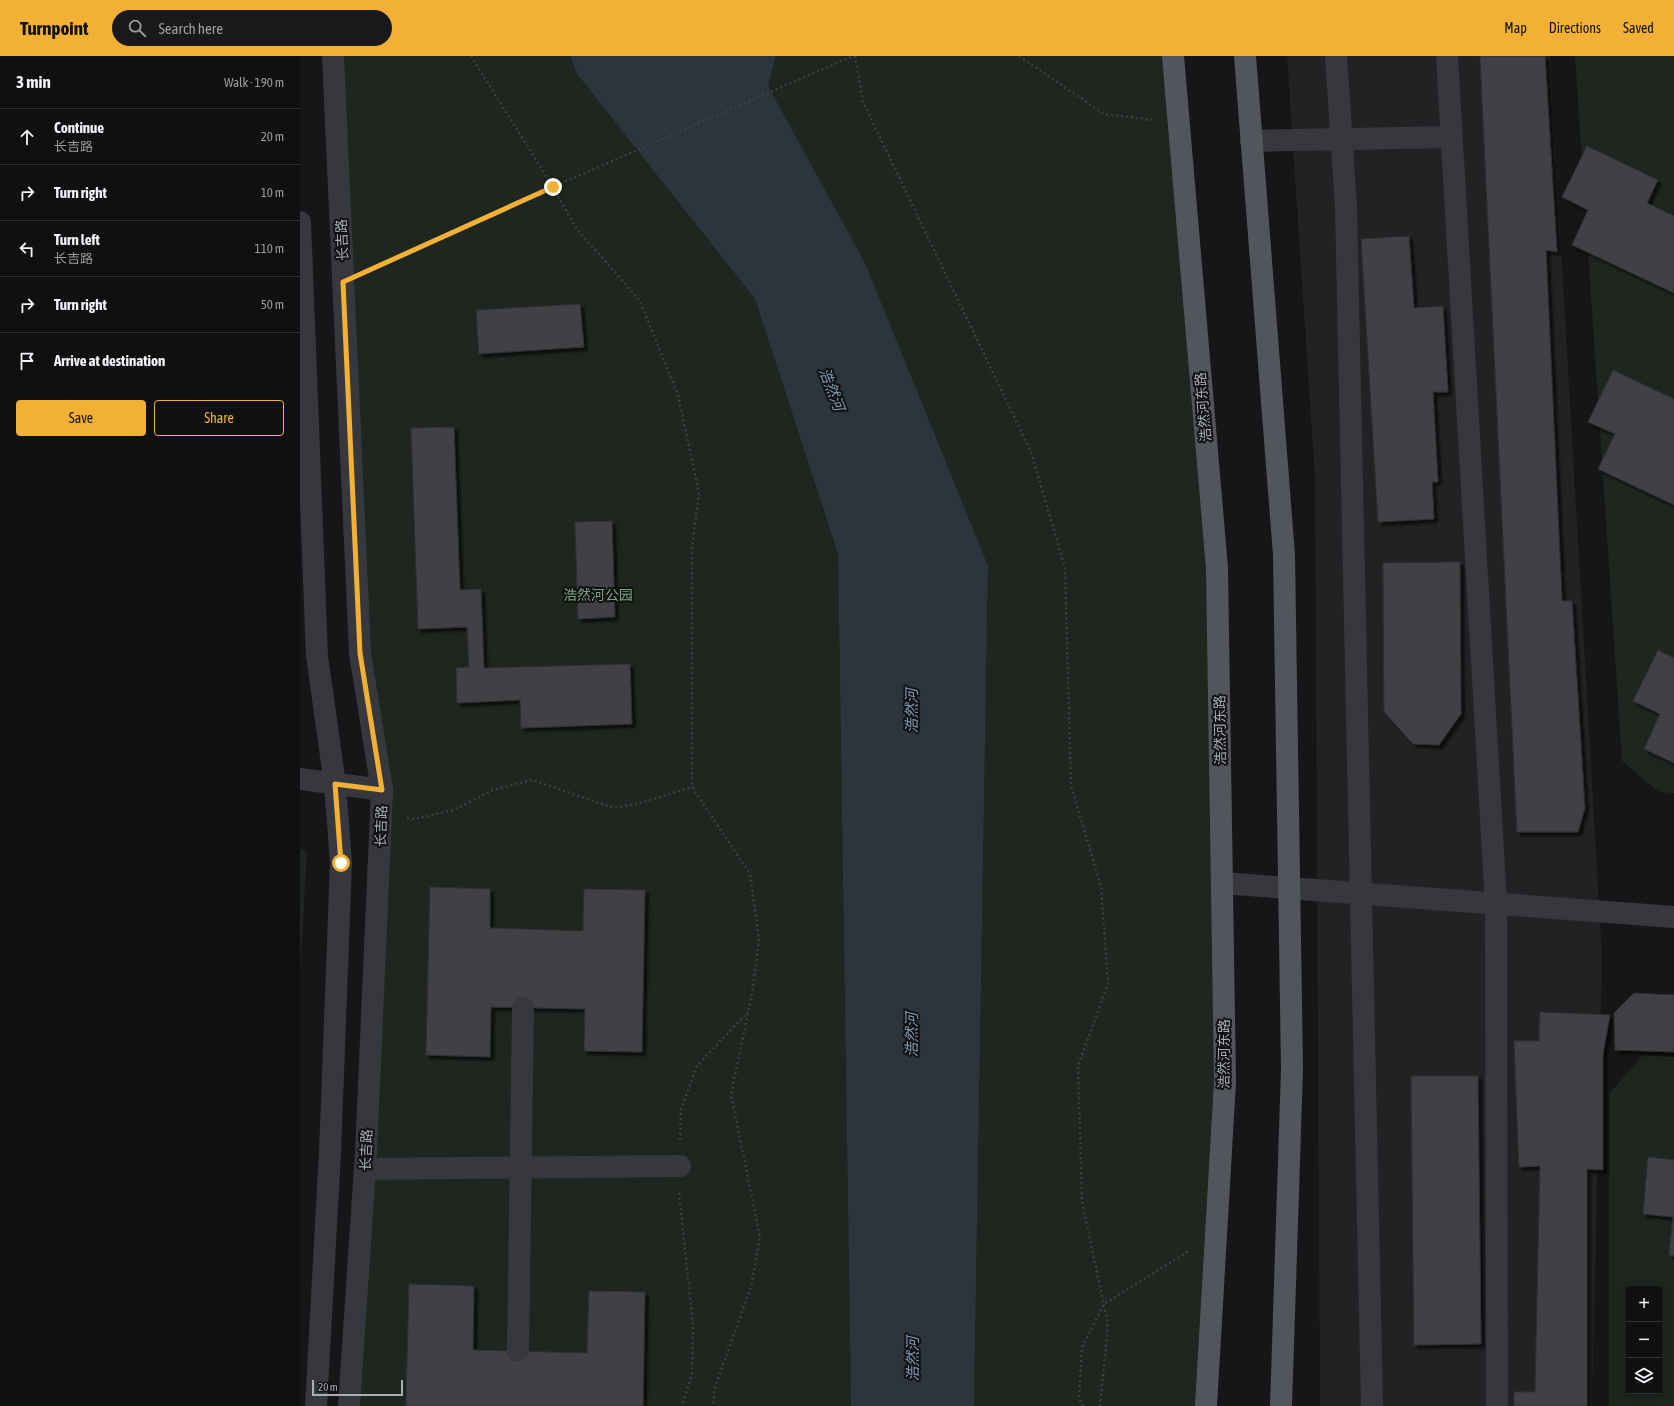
<!DOCTYPE html>
<html lang="en">
<head>
<meta charset="utf-8">
<style>
  :root { --surface:#101012; --page:#19191b; --text:#f1f3f6; --muted:#9c9d9f; --line:#303032; --accent:#f2b134 }
  body { margin:0; font-family:"Asap Condensed","Noto Sans SC",sans-serif; background:var(--page); color:var(--text) }
  .controls { position:absolute; right:12px; bottom:12px; display:grid; overflow:hidden; border-radius:4px; box-shadow:0 2px 10px #0003 }
  .controls button { width:36px; height:36px; display:grid; place-items:center; padding:0; border:0; border-bottom:1px solid var(--line); background:var(--surface); color:var(--text); font:20px sans-serif }
  .scale { position:absolute; left:12px; bottom:10px; width:91px; box-sizing:border-box; padding-left:4px; border:2px solid #a8adb8; border-top:0; font-size:11px; line-height:14px; white-space:nowrap; color:#a8adb8; -webkit-text-stroke:3px #111113; paint-order:stroke }
  .stop { position:absolute; width:12px; height:12px; margin:-9px; border:3px solid #f2b134; border-radius:50%; background:#fff }
  .stop.end { background:#f2b134; border-color:#fff; box-shadow:0 1px 4px #0008 }
  .list { margin:0; padding:0; list-style:none }
  h2 { display:flex; justify-content:space-between; align-items:center; height:52px; margin:0; padding:0 16px; font-size:17px }
  h2 small { font-size:13px; font-weight:400; color:var(--muted) }
  .list li { display:grid; grid-template-columns:26px 1fr auto; gap:12px; align-items:center; box-sizing:border-box; height:56px; padding:0 16px; border-top:1px solid var(--line) }
  .list b { display:block; font-size:15px; white-space:nowrap }
  .list p { margin:0; font-size:13px; white-space:nowrap; color:var(--muted) }
  .list em { font-size:13px; font-style:normal; color:var(--muted) }
  .actions { display:flex; gap:8px; padding:12px 16px }
  .actions a { flex:1; padding:9px 0; border:1px solid var(--accent); border-radius:4px; text-align:center; font-size:14px; color:var(--accent) }
  .actions .main { background:var(--accent); color:#111 }
  .icon { flex:none; width:22px; height:22px; fill:none; stroke:currentColor; stroke-width:2; stroke-linecap:round; stroke-linejoin:round }
  .map { position:relative; flex:none; width:1374px; height:1350px; overflow:hidden }
  header { display:flex; align-items:center; gap:24px; box-sizing:border-box; height:56px; padding:0 20px; background:var(--accent); color:#111 }
  header strong { font-size:19px }
  nav { display:flex; gap:22px; margin-inline-start:auto; font-size:14px }
  .search { width:280px; height:36px; background:var(--page); display:flex; align-items:center; gap:10px; box-sizing:border-box; padding:0 14px; border-radius:22px; color:var(--muted); font-size:15px }
  main { display:flex }
  aside { flex:1; background:var(--surface) }
  .map>svg:first-child { display:block }
</style>
</head>
<body>
<header>
<strong>Turnpoint</strong>
<div class="search"><svg class="icon" aria-label="search" viewBox="0 0 24 24"><circle cx="10" cy="10" r="6"/><path d="M15 15l6 6"/></svg>Search here</div>
<nav><a>Map</a><a>Directions</a><a>Saved</a></nav>
</header>
<main>
<aside>
<h2>3 min<small>Walk · 190 m</small></h2>
<ul class="list">
<li><svg class="icon" aria-label="ahead" viewBox="0 0 24 24"><path d="M12 20V5M6 11l6-6 6 6"/></svg><div><b>Continue</b><p>长吉路</p></div><em>20 m</em></li>
<li><svg class="icon" aria-label="right" viewBox="0 0 24 24"><path d="M7 20v-9h11M14 6l5 5-5 5"/></svg><div><b>Turn right</b></div><em>10 m</em></li>
<li><svg class="icon" aria-label="left" viewBox="0 0 24 24"><path d="M17 20v-9H6M10 6l-5 5 5 5"/></svg><div><b>Turn left</b><p>长吉路</p></div><em>110 m</em></li>
<li><svg class="icon" aria-label="right" viewBox="0 0 24 24"><path d="M7 20v-9h11M14 6l5 5-5 5"/></svg><div><b>Turn right</b></div><em>50 m</em></li>
<li><svg class="icon" aria-label="arrive" viewBox="0 0 24 24"><path d="M6 21V4h12l-3 4 3 4H6"/></svg><div><b>Arrive at destination</b></div></li>
</ul>
<div class="actions"><a class="main">Save</a><a>Share</a></div>
</aside>
<div class="map">
<svg width="1374" height="1350" viewBox="0 0 1374 1350">
  <defs>
    <filter id="shadow"><feDropShadow dx="3.5" dy="3.5" stdDeviation="1" flood-color="#0009"/></filter>
  </defs>
  <rect width="100%" height="100%" fill="#161618"/>
  <polygon fill="#222225" points="987,0 1250,0 1302,900 1292,1350 1020,1350 1015,422"/>
  <g fill="#1e261f" fill-rule="evenodd">
    <polygon points="33,0 270,0 277,18 455,243 538,498 551,1350 49,1350 77,699"/>
    <polygon points="476,0 873,0 917,512 922,827 906,1350 674,1350 688,510 468,30"/>
    <polygon points="1275,0 1374,0 1374,737 1359,736 1322,705"/>
    <polygon points="0,792 7,796 0,916"/>
    <path d="M1343,999L1374,1001V1350H1309V1038ZM1329,1233H1359V1335H1329Z"/>
  </g>
  <polygon fill="#2c353c" points="270,0 476,0 468,30 565,207 688,510 674,1350 551,1350 538,498 455,243 277,18"/>
  <g fill="#404145" stroke="#303034" filter="url(#shadow)">
    <polygon points="1180,0 1245,0 1257,196 1246,194 1262,545 1272,545 1285,752 1278,776 1217,776"/>
    <polygon points="1287,90 1358,124 1347,147 1374,160 1374,237 1272,189 1288,154 1262,141"/>
    <polygon points="1109,180 1114,252 1143,250 1148,336 1133,336 1138,426 1132,426 1134,463 1078,466 1061,183"/>
    <polygon points="280,248 284,291 179,298 176,254"/>
    <polygon points="1313,314 1374,343 1374,449 1298,413 1315,378 1288,366"/>
    <polygon points="154,371 160,534 181,533 184,612 330,608 332,668 221,672 220,644 157,647 156,612 169,611 167,571 118,573 111,372"/>
    <polygon points="312,465 315,561 278,563 275,466"/>
    <polygon points="1160,506 1161,658 1139,689 1113,688 1084,656 1083,507"/>
    <polygon points="1358,594 1374,602 1374,707 1344,693 1360,658 1333,645"/>
    <polygon points="130,831 190,833 190,872 283,875 284,833 345,834 342,996 284,995 285,953 191,951 190,1001 126,999"/>
    <polygon points="1334,937 1374,939 1374,996 1315,994 1314,957"/>
    <polygon points="1240,956 1310,959 1303,998 1303,1114 1287,1113 1287,1350 1214,1350 1214,1336 1235,1336 1240,1110 1219,1111 1214,985 1239,985"/>
    <polygon points="1111,1020 1178,1020 1181,1288 1114,1289"/>
    <polygon points="1348,1101 1374,1104 1374,1200 1369,1199 1373,1161 1343,1158"/>
    <polygon points="109,1228 174,1230 173,1294 287,1297 289,1235 345,1236 343,1350 106,1350"/>
  </g>
  <g fill="none" stroke-linecap="round" stroke-linejoin="round">
    <g stroke="#3d3f44" stroke-width="2.5" stroke-dasharray="2 3" stroke-linecap="butt">
      <polyline points="171,0 253,131 276,172 340,245 378,339 399,437 392,491 392,731 450,818 459,884 452,938 431,1038 460,1181 451,1231 415,1331 413,1350"/>
      <polyline points="555,0 563,46 731,396 765,512 771,730 801,831 808,928 778,1010 782,1146 808,1268 800,1350"/>
      <polyline points="719,0 804,58 852,64"/>
      <polyline points="69,214 253,131 553,0"/>
      <polyline points="107,762 114,763 154,754 193,734 232,724 314,752 341,747 392,731"/>
      <polyline points="380,1084 381,1053 397,1010 448,956"/>
      <polyline points="379,1137 393,1268 392,1318 382,1350"/>
      <polyline points="783,1350 779,1342 782,1292 804,1248 889,1195"/>
    </g>
    <g stroke="#37383d" stroke-width="22">
      <polyline points="33,0 60,597 82,734 66,1097 49,1350"/>
      <polyline points="1036,0 1046,151 1072,1350"/>
      <polyline points="1147,0 1196,848 1197,1350"/>
      <polyline points="951,85 1151,81"/>
      <polyline points="0,166 17,600 35,728 41,807 30,1097 16,1350"/>
      <polyline points="0,723 82,734"/>
      <polyline points="922,827 1374,861"/>
      <polyline points="65,1113 380,1110"/>
      <polyline points="218,1295 223,952"/>
    </g>
    <g stroke="#53555c" stroke-width="22">
      <polyline points="873,0 917,512 925,1026 906,1350"/>
      <polyline points="945,0 984,499 992,1013 981,1350"/>
    </g>
  </g>
  <g fill="none" stroke-linecap="round" stroke-linejoin="round">
    <polyline stroke="#f2b134" stroke-width="5" points="41,807 35,728 82,734 60,597 43,226 253,131"/>
  </g>
  <g text-anchor="middle" dominant-baseline="central" stroke-width="4" stroke-linejoin="round" paint-order="stroke">
    <g font-size="14" fill="#a8adb8" stroke="#111113">
      <text transform="translate(42 184) rotate(-93)">长吉路</text>
      <text transform="translate(903 351) rotate(-95)">浩然河东路</text>
      <text transform="translate(920 674) rotate(-91)">浩然河东路</text>
      <text transform="translate(81 770) rotate(-88)">长吉路</text>
      <text transform="translate(924 998) rotate(-90)">浩然河东路</text>
      <text transform="translate(66 1094) rotate(-87)">长吉路</text>
    </g>
    <g font-size="14" fill="#7fa381" stroke="#111113">
      <text x="298" y="539">浩然河公园</text>
    </g>
    <g font-size="15" font-style="italic" fill="#7f9bb3" stroke="#111113">
      <text transform="translate(532 333) rotate(69)">浩然河</text>
      <text transform="translate(611 655) rotate(-90)">浩然河</text>
      <text transform="translate(611 979) rotate(-90)">浩然河</text>
      <text transform="translate(612 1303) rotate(-90)">浩然河</text>
    </g>
  </g>
</svg>
<div class="controls">
<button>+</button>
<button>−</button>
<button><svg class="icon" aria-label="layers" viewBox="0 0 24 24"><path d="M12 4l9 5-9 5-9-5zM3 14l9 5 9-5"/></svg></button>
</div>
<div class="scale">20 m</div>
<div class="stop" style="left:41px;top:807px"></div>
<div class="stop end" style="left:253px;top:131px"></div>
</div>
</main>
</body>
</html>
